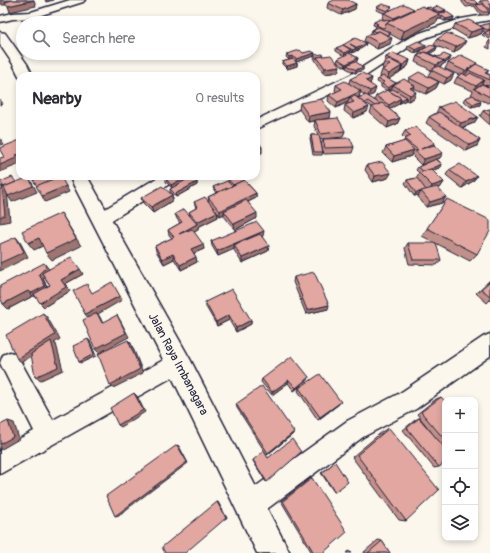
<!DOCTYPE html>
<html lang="en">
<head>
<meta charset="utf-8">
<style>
  :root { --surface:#fff; --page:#f7f7f7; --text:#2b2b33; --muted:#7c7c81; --line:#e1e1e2 }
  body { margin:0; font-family:Pangolin,sans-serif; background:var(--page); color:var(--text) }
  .controls { position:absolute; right:12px; bottom:12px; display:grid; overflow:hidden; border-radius:8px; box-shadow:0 2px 6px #0003 }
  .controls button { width:36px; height:36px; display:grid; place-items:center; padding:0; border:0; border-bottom:1px solid var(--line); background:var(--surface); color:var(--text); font:20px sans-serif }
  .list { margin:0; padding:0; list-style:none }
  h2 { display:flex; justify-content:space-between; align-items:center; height:52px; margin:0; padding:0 16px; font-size:17px }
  h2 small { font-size:13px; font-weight:400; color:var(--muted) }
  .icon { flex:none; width:22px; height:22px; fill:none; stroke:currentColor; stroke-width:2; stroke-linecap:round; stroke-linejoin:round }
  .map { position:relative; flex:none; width:490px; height:553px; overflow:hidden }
  .search { position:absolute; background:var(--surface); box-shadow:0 2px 6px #0003; left:16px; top:16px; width:244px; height:44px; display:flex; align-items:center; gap:10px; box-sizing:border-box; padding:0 14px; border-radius:22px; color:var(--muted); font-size:15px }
  .panel { position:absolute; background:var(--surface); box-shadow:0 2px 6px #0003; left:16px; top:72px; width:244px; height:108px; border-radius:12px }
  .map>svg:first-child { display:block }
</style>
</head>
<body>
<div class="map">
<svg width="490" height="553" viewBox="0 0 490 553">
  <rect width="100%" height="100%" fill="#fbf7ec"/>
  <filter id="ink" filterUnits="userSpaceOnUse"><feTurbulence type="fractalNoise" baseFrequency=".025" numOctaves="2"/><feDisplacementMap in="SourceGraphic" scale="8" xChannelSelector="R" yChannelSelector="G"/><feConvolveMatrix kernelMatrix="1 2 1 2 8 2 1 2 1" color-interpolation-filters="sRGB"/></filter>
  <g filter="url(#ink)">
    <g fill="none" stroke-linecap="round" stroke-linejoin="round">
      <g stroke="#22223b" stroke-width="3">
        <g id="minor">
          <polygon points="70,0 85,0 83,2 32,18 13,19 0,22 0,16 13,13 31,12"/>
          <polygon points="490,14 490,20 467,24 428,37 415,43 358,81 256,129 256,120 350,75 407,39 420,33 461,19"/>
          <polygon points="160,176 178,176 176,180 107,223 101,225 95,223 93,219 95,215"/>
          <polygon points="490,334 490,356 416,409 363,437 259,515 250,519 241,515 237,506 241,497 347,421 400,393 483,337"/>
          <polygon points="10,352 17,355 53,420 171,356 178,353 185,356 188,363 185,370 0,474 0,449 34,431 0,363 3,355"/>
        </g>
      </g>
      <g stroke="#22223b" stroke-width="3">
        <g id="trunk">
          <polygon points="0,32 5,33 27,64 33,76 20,76 20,78 13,64 0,45"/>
          <polygon points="69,176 87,176 190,359 290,553 257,553 172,377"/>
        </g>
      </g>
      <use href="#minor" fill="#fbf7ec" fill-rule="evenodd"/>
      <use href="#trunk" fill="#fbf7ec" fill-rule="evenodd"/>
    </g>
    <g fill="#c2908a" stroke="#22223b" fill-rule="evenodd">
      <polygon points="462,0 474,0 478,4 477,5 479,5 478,4 480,1 490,3 490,13 489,13 488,15 481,15 475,7 475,6 466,7 462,2"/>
      <polygon points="328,3 356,4 355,9 341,15 327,8"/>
      <polygon points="377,7 391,10 414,9 413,10 426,8 446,10 445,12 454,17 453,20 444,21 441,19 438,19 437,22 401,40 390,34 389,36 390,44 377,49 364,41 366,36 371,33 372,30 376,28 375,28 376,26 373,25 374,22 385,20 382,18 384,13 376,10"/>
      <polygon points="490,23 490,39 482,35 485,32 483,31 481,34 468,38 453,29 455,24 480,26"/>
      <polygon points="437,39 463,46 454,53 434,45"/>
      <polygon points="490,40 490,49 486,47 489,41"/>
      <polygon points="366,43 365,46 357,51 356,50 356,51 352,53 351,52 349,53 358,58 357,61 355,62 363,67 363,70 355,73 346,68 347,66 345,67 337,62 338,59 344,56 336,51 336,48 343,46 343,45"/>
      <polygon points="426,45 425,48 436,50 429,54 438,57 451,57 450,60 442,65 440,67 451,80 444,84 428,76 431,70 415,62 417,56 420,55 418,54 420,51 425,48 415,53 407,49 408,46"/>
      <polygon points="303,53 315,53 314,55 338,72 324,74 314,58 314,56 296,62 297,63 297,66 287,69 282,64 282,62 289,60 286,57 287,54"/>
      <path d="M386,57L410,60L408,66L401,71L400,72L388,79L396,83L408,82L409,78L439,82L436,88L426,94L414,88L413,90L414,98L408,101L406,100L389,109L400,118L397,124L387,128L370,113L372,107L367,104H366L367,112L353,118L344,111L345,105H348L347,104L348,102L336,108L328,101L329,95L336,92L335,91L336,85L349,83L350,79L372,78L370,84L374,94L368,97L374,101L376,96L387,91L381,87V84L377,82L378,79L381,77L380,76L382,70L384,69L382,68ZM360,92L365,95L358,98L359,97Z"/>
      <polygon points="448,63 476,65 489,70 487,73 490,75 490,84 488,86 482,84 490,88 490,102 488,103 475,97 480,105 471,107 463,101 465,98 472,96 471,95 473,91 454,83 457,77 459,75 445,69"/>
      <polygon points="300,103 330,118 318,120 345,131 343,137 323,139 354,147 352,153 324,154 321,145 323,139 320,140 323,152 322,155 313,155 310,138 311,135 318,135 314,126 315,121 308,122 299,109"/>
      <polygon points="439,107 478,117 474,123 462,128 480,140 477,146 466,151 426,123 429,117 436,113"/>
      <polygon points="490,109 490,125 480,116 483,111"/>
      <polygon points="405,131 435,143 434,145 440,158 437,159 442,164 441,167 432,171 444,182 440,188 438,189 446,197 442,203 426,207 418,197 419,195 414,196 405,183 407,180 416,178 419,173 416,170 418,167 431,162 421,165 413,157 414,155 412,154 411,156 392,162 383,153 386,147 403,142 405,139 402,136"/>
      <polygon points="367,165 388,178 373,182 365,170"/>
      <polygon points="449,170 477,176 473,181 462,188 446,175"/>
      <polygon points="191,176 201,176 195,179"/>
      <polygon points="190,177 197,182 197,185 176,197 170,192 170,189 172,188 166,182 166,179"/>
      <polygon points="228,179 245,181 256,193 256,198 248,202 257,218 235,230 224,216 224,214 220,216 218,213 218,217 198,227 198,230 194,232 204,249 194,253 197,262 181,270 174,259 164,264 156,251 155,246 172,238 169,235 168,230 180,223 177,219 175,214 190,216 189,212 196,208 194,202 209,201 208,197 216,193 214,190 213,187 228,182"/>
      <polygon points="172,195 173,200 153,213 143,203 141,198"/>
      <polygon points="447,199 477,254 470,261 422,236"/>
      <polygon points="263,236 262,237 268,251 242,263 234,250 234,249 218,256 212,246 211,241"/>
      <polygon points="408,243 441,260 437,265 409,264 405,248"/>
      <path d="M49,269L83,274L65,284L70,291L44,307L36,297L33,296L8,309ZM45,278L50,285L47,286L43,279Z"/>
      <polygon points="294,277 328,309 306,314 293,282"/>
      <polygon points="490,280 490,300 487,303 476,293"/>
      <polygon points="205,302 251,320 251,324 236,332 229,320 217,326 206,307"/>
      <polygon points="262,379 308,380 294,391 288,383 272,395 261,382"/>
      <polygon points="299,388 341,402 339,404 318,420 298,391"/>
      <polygon points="441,397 445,401 445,462 439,467 434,468 403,430 415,420 419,418 440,443 417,414 436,399"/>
      <polygon points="236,404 294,432 292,435 267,455 237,408"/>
      <polygon points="389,428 406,521 399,520 352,457 383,431"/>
      <polygon points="301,452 266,482 253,461 253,460"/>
      <polygon points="335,462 335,492 334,492 321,473"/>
      <polygon points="312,478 323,553 312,553 281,501 309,479"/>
      <polygon points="378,540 382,541 390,553 364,553 364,552"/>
      <polygon points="348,551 352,553 346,553"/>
    </g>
    <g fill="#9e7570" stroke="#22223b">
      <polygon points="0,0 27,0 5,2 6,5 2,5"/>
      <polygon points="34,0 36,6 10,12 8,6"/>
      <polygon points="45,0 54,0 46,2"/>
      <polygon points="356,4 355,9 341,15 343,10"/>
      <polygon points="414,9 412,14 392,23 394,18"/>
      <polygon points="446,10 441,19 438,19 437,22 401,40 404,31 438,14 439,12"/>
      <polygon points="454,17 453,20 444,21 446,19"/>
      <polygon points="484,28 481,34 468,38 471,32"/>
      <polygon points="392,38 390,44 377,49 379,43"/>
      <polygon points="466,41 463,46 454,53 456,47"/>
      <polygon points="366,43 365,46 357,51 358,48"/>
      <polygon points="426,45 425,48 415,53 416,50"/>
      <polygon points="437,47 436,50 424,57 426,54"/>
      <polygon points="356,48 356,51 352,53 353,50"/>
      <polygon points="351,50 350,53 344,56 345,53"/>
      <polygon points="315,53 314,56 296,62 296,59"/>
      <polygon points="292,56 292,59 289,60 289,57"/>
      <polygon points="451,57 450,60 442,65 441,66 434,71 436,65"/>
      <polygon points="358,58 357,61 348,65 347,65 347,66 345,67 346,64"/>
      <polygon points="410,60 408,66 401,71 403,65"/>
      <polygon points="297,63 297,66 287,69 287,66"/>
      <polygon points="477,63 474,68 468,70 467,73 462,77 465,71"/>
      <polygon points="340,66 338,72 324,74 325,68"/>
      <polygon points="402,66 400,72 387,80 389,74"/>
      <polygon points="363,67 363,70 355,73 356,70"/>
      <polygon points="454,74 451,80 444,84 447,78"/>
      <polygon points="372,78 370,84 366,81"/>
      <polygon points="484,80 481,86 474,89 476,86"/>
      <polygon points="439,82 436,88 426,94 429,88"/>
      <polygon points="393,85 392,88 387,91 388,88"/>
      <polygon points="415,86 413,92 408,94 410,88"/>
      <polygon points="376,88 374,94 368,97 370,91"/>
      <polygon points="361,91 359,97 352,100 349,98 348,102 336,108 338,102"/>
      <polygon points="416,92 414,98 408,101 410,95"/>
      <polygon points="407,97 406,100 400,103 401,100"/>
      <polygon points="401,98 399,104 387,110 389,105"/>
      <polygon points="0,99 3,104 0,105"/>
      <polygon points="481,102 480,105 471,107 473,104"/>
      <polygon points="369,107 367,112 353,118 354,113"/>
      <polygon points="331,112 330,118 308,122 309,116"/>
      <polygon points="478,117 474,123 458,129 461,123"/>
      <polygon points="400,118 397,124 387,128 389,122"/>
      <polygon points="0,138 4,144 0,145"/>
      <polygon points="480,140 477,146 466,151 470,145"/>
      <polygon points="262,147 262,153 256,154 256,149"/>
      <polygon points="414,150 411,156 392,162 394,156"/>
      <polygon points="443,153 440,158 421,165 424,159"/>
      <polygon points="20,154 20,164 0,172 0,165 16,155"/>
      <polygon points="442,164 441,167 422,175 424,172"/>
      <polygon points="391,173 388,178 373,182 375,176"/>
      <polygon points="31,176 48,176 35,182"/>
      <polygon points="188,176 189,176 190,178 172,188 171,185"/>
      <polygon points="194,176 201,176 195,179"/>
      <polygon points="477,176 473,181 462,188 466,182"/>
      <polygon points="29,177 32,183 37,192 12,202 8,196"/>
      <polygon points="197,182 197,185 176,197 175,194"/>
      <polygon points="444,182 440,188 429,192 432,186"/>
      <polygon points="2,186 7,191 10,221 0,223"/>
      <polygon points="66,186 69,192 45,202 42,196"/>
      <polygon points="421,192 419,195 414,196 416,193"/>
      <polygon points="256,193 256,198 225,213 224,211 224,214 220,216 220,211"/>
      <polygon points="172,195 173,200 153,213 151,207"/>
      <polygon points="446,197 442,203 426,207 430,202"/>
      <polygon points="217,212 218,217 198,227 198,230 181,239 179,234 197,224 197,222"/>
      <polygon points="61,213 81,246 52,260 46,253"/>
      <polygon points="257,213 257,218 235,230 234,224"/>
      <polygon points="264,231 263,236 236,248 234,245 234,249 218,256 217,251"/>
      <polygon points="16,237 20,242 28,257 0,271 0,263"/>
      <polygon points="39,238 45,245 34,250 28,243"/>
      <polygon points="203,244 204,249 192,254 191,249"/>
      <polygon points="269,246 268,251 242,263 242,258"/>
      <polygon points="173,254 174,259 164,264 162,259"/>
      <polygon points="196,257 197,262 181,270 180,265"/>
      <polygon points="44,263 51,272 43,279 49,291 37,297 32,293 39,274"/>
      <polygon points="80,269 83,274 65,284 70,291 44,307 40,303 61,280"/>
      <polygon points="28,291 33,296 8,309 3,304"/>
      <polygon points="120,296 122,300 98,314 100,317 105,328 89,319 85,314"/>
      <polygon points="329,305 328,309 306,314 307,310"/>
      <polygon points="43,313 47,317 60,339 54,343 56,344 63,370 41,380 35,377 52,344 22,362 17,359"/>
      <polygon points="117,315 120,320 129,337 99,353 95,349"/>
      <polygon points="229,315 229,320 217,326 216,322"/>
      <polygon points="251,320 251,324 236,332 236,328"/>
      <polygon points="88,339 90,341 96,356 81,363 79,362"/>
      <polygon points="128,340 131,343 143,373 113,388 110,385"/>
      <polygon points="309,377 308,380 294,391 296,388"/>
      <polygon points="289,380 288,383 272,395 272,392"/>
      <polygon points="134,393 137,396 145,412 121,427 118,425"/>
      <polygon points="341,402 339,404 318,420 320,417"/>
      <polygon points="8,421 14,423 19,439 0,450 0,444"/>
      <polygon points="294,432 292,435 267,455 268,453"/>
      <polygon points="177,445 179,446 188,463 119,515 115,516"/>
      <polygon points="217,502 218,502 227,518 226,518"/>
    </g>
    <g fill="#e1a7a0" stroke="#22223b">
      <polygon points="13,0 34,0 8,6 5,2"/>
      <polygon points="334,0 348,0 356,4 343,10 328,3"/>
      <polygon points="464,0 474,0 478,4 468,4"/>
      <polygon points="487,0 490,3 490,10 480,1"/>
      <polygon points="382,4 392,7 387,11 377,7"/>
      <polygon points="404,4 414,9 394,18 384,13"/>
      <polygon points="483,4 489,12 482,12 476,5"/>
      <polygon points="422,6 440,14 404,31 386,23"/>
      <polygon points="438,6 446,10 439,12 432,8"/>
      <polygon points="430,7 436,12 426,8"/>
      <polygon points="447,12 454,17 446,19 442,16 439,16 440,14 439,13"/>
      <polygon points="380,19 384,20 388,19 391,20 386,23 385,27 383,28 376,25 378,24 374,22"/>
      <polygon points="469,20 484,28 471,32 455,24"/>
      <polygon points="490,23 490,29 487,30 480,26"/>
      <polygon points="378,27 391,33 387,35 379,31 375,32 372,30"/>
      <polygon points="490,30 490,36 484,33"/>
      <polygon points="379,31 392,38 379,43 366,36"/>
      <polygon points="447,33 466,41 456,47 437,39"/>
      <polygon points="355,38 366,43 358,48 350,44 356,48 353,50 343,45"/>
      <polygon points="418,41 426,45 416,50 408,46"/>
      <polygon points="343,45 351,50 345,53 336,48"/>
      <polygon points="431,45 437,47 427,53 425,52 423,53 420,51"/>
      <polygon points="300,50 303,53 311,51 315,53 296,59 292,56 289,57 287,54"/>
      <polygon points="425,52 444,61 436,65 417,56"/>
      <polygon points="349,53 358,58 346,64 338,59"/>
      <polygon points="393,53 410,60 403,65 386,57"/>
      <polygon points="323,54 324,56 317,57 317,59 314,55"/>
      <polygon points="429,54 430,54 438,57 444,54 451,57 444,62 444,61"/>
      <polygon points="331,55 340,66 325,68 317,57"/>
      <polygon points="461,55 477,63 465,71 448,63"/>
      <polygon points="293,59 297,63 287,66 282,62"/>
      <polygon points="389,59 402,66 389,74 382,70 390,65 384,62"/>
      <polygon points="355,61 363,67 356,70 347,65"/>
      <polygon points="476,64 489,70 485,73 490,75 490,80 468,70"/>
      <polygon points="438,66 454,74 447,78 431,70"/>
      <polygon points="419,72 439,82 429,88 409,78"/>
      <polygon points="362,73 372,78 366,81 376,88 370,91 350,79"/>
      <polygon points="462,73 467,76 470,73 484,80 476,86 457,77"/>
      <polygon points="383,76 396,83 388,88 382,84 384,82 378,79"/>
      <polygon points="404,79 415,86 410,88 416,92 410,95 393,85"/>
      <polygon points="345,81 361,91 338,102 329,95 342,89 336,85"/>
      <polygon points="482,84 490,88 490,91 489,91 490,92 490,97 474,89"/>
      <polygon points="393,89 407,97 401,100 400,100 401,98 389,91"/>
      <polygon points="387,90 401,98 389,105 376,96"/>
      <polygon points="366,95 380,104 375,106 368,101 364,103 358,98"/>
      <polygon points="473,95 481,102 473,104 465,98"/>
      <polygon points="355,96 369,107 354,113 345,105 354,102 349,98"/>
      <polygon points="321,99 331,112 309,116 300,103"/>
      <polygon points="455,101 478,117 461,123 439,107"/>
      <polygon points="382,103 400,118 389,122 372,107"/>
      <polygon points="490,109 490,116 483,111"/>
      <polygon points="439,112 480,140 470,145 429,117"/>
      <polygon points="338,118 345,131 321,134 315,120"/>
      <polygon points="415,127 435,143 421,149 434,145 443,153 424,159 415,151 418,150 404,139 411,136 405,131"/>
      <polygon points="311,135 319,135 323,152 314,152"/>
      <polygon points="256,138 262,147 256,149"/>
      <polygon points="350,138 354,147 325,148 323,139"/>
      <polygon points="20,140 20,154 16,155 16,158 0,165 0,158 4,157 0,150 0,148"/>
      <polygon points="405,141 414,150 394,156 386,147"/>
      <polygon points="436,159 442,164 431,169 423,171 418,167"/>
      <polygon points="382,162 391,173 375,176 367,165"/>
      <polygon points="460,164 477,176 466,182 449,170"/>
      <polygon points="431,169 444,182 432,186 419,173"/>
      <polygon points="43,176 55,176 56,178 37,186 33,180"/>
      <polygon points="60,176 66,186 42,196 36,186"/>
      <polygon points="172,176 188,176 171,185 166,179"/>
      <polygon points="234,176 241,176 245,181 244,180 233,185 228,179"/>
      <polygon points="12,177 16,182 4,187 0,182"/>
      <polygon points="29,177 33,186 8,196 4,187"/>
      <polygon points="191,177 197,182 175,194 170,189"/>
      <polygon points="417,178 426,190 416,193 407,180"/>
      <polygon points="244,180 256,193 220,211 208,197"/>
      <polygon points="227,181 232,186 218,192 213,187"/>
      <polygon points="0,186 2,186 5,215 0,217"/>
      <polygon points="162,186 172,195 151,207 141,198"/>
      <polygon points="437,187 446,197 430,202 421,191"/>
      <polygon points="205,197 217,212 197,222 189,212 198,207 194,202"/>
      <polygon points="447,199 490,220 490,231 477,254 427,228"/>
      <polygon points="246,200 257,213 234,224 224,211"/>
      <polygon points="184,209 197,224 179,234 192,229 203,244 191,249 196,257 180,265 173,254 162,259 155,246 174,237 168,230 182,222 175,214"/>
      <polygon points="61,213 76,239 46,253 39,238 28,243 22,231"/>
      <polygon points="257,222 264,231 217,251 211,241"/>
      <polygon points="260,234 269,246 242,258 234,245"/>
      <polygon points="16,237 24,252 0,263 0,244"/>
      <polygon points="408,243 436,243 441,260 413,260"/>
      <polygon points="71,257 80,269 61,280 66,287 40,303 34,294 50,285 42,273"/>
      <polygon points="44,263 46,267 39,274 45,286 32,293 28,291 3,304 0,297 0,286"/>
      <polygon points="314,272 329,305 307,310 294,277"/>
      <polygon points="490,281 490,296 481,289"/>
      <polygon points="112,282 120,296 85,314 73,291 87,284 92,293"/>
      <polygon points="232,289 251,320 236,328 229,315 216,322 205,302"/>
      <polygon points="43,313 55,335 17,359 6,335"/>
      <polygon points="97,313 102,323 117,315 126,333 95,349 83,320"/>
      <polygon points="88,339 94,354 79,362 73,346"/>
      <polygon points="128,340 140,369 110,385 98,354"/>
      <polygon points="51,341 58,367 35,377 31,354"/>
      <polygon points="292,356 309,377 296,388 289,380 272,392 262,379"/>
      <polygon points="320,374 341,402 320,417 299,388"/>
      <polygon points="262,386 294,432 268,453 236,404"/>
      <polygon points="134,393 143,410 118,425 110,408"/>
      <polygon points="441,397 445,401 445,440 421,412"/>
      <polygon points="419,418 445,448 445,462 439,467 407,428"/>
      <polygon points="8,421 13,437 0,444 0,425"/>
      <polygon points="389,428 439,490 406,521 357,455"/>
      <polygon points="292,439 301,452 267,482 253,460 264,451 268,458"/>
      <polygon points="177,445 187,462 115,516 106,496"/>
      <polygon points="335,462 348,482 335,492 322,473"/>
      <polygon points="312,478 347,532 323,553 314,553 283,501"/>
      <polygon points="217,502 226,518 185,553 165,553 162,547"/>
      <polygon points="382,541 390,553 368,553"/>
    </g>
  </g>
  <g text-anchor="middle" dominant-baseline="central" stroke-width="3.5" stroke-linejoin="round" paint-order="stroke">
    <g font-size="12" fill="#22223b" stroke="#fbf7ec">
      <text transform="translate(178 364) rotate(62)">Jalan Raya Imbanagara</text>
    </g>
  </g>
</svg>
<div class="controls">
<button>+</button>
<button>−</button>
<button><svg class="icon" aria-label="locate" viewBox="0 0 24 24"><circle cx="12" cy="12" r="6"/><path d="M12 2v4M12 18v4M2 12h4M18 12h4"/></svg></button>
<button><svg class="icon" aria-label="layers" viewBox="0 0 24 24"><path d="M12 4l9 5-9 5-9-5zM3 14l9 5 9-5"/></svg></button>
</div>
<div class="search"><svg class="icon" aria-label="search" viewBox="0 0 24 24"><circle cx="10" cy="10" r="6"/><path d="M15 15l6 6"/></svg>Search here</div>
<section class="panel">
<h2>Nearby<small>0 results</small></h2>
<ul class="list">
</ul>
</section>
</div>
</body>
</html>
